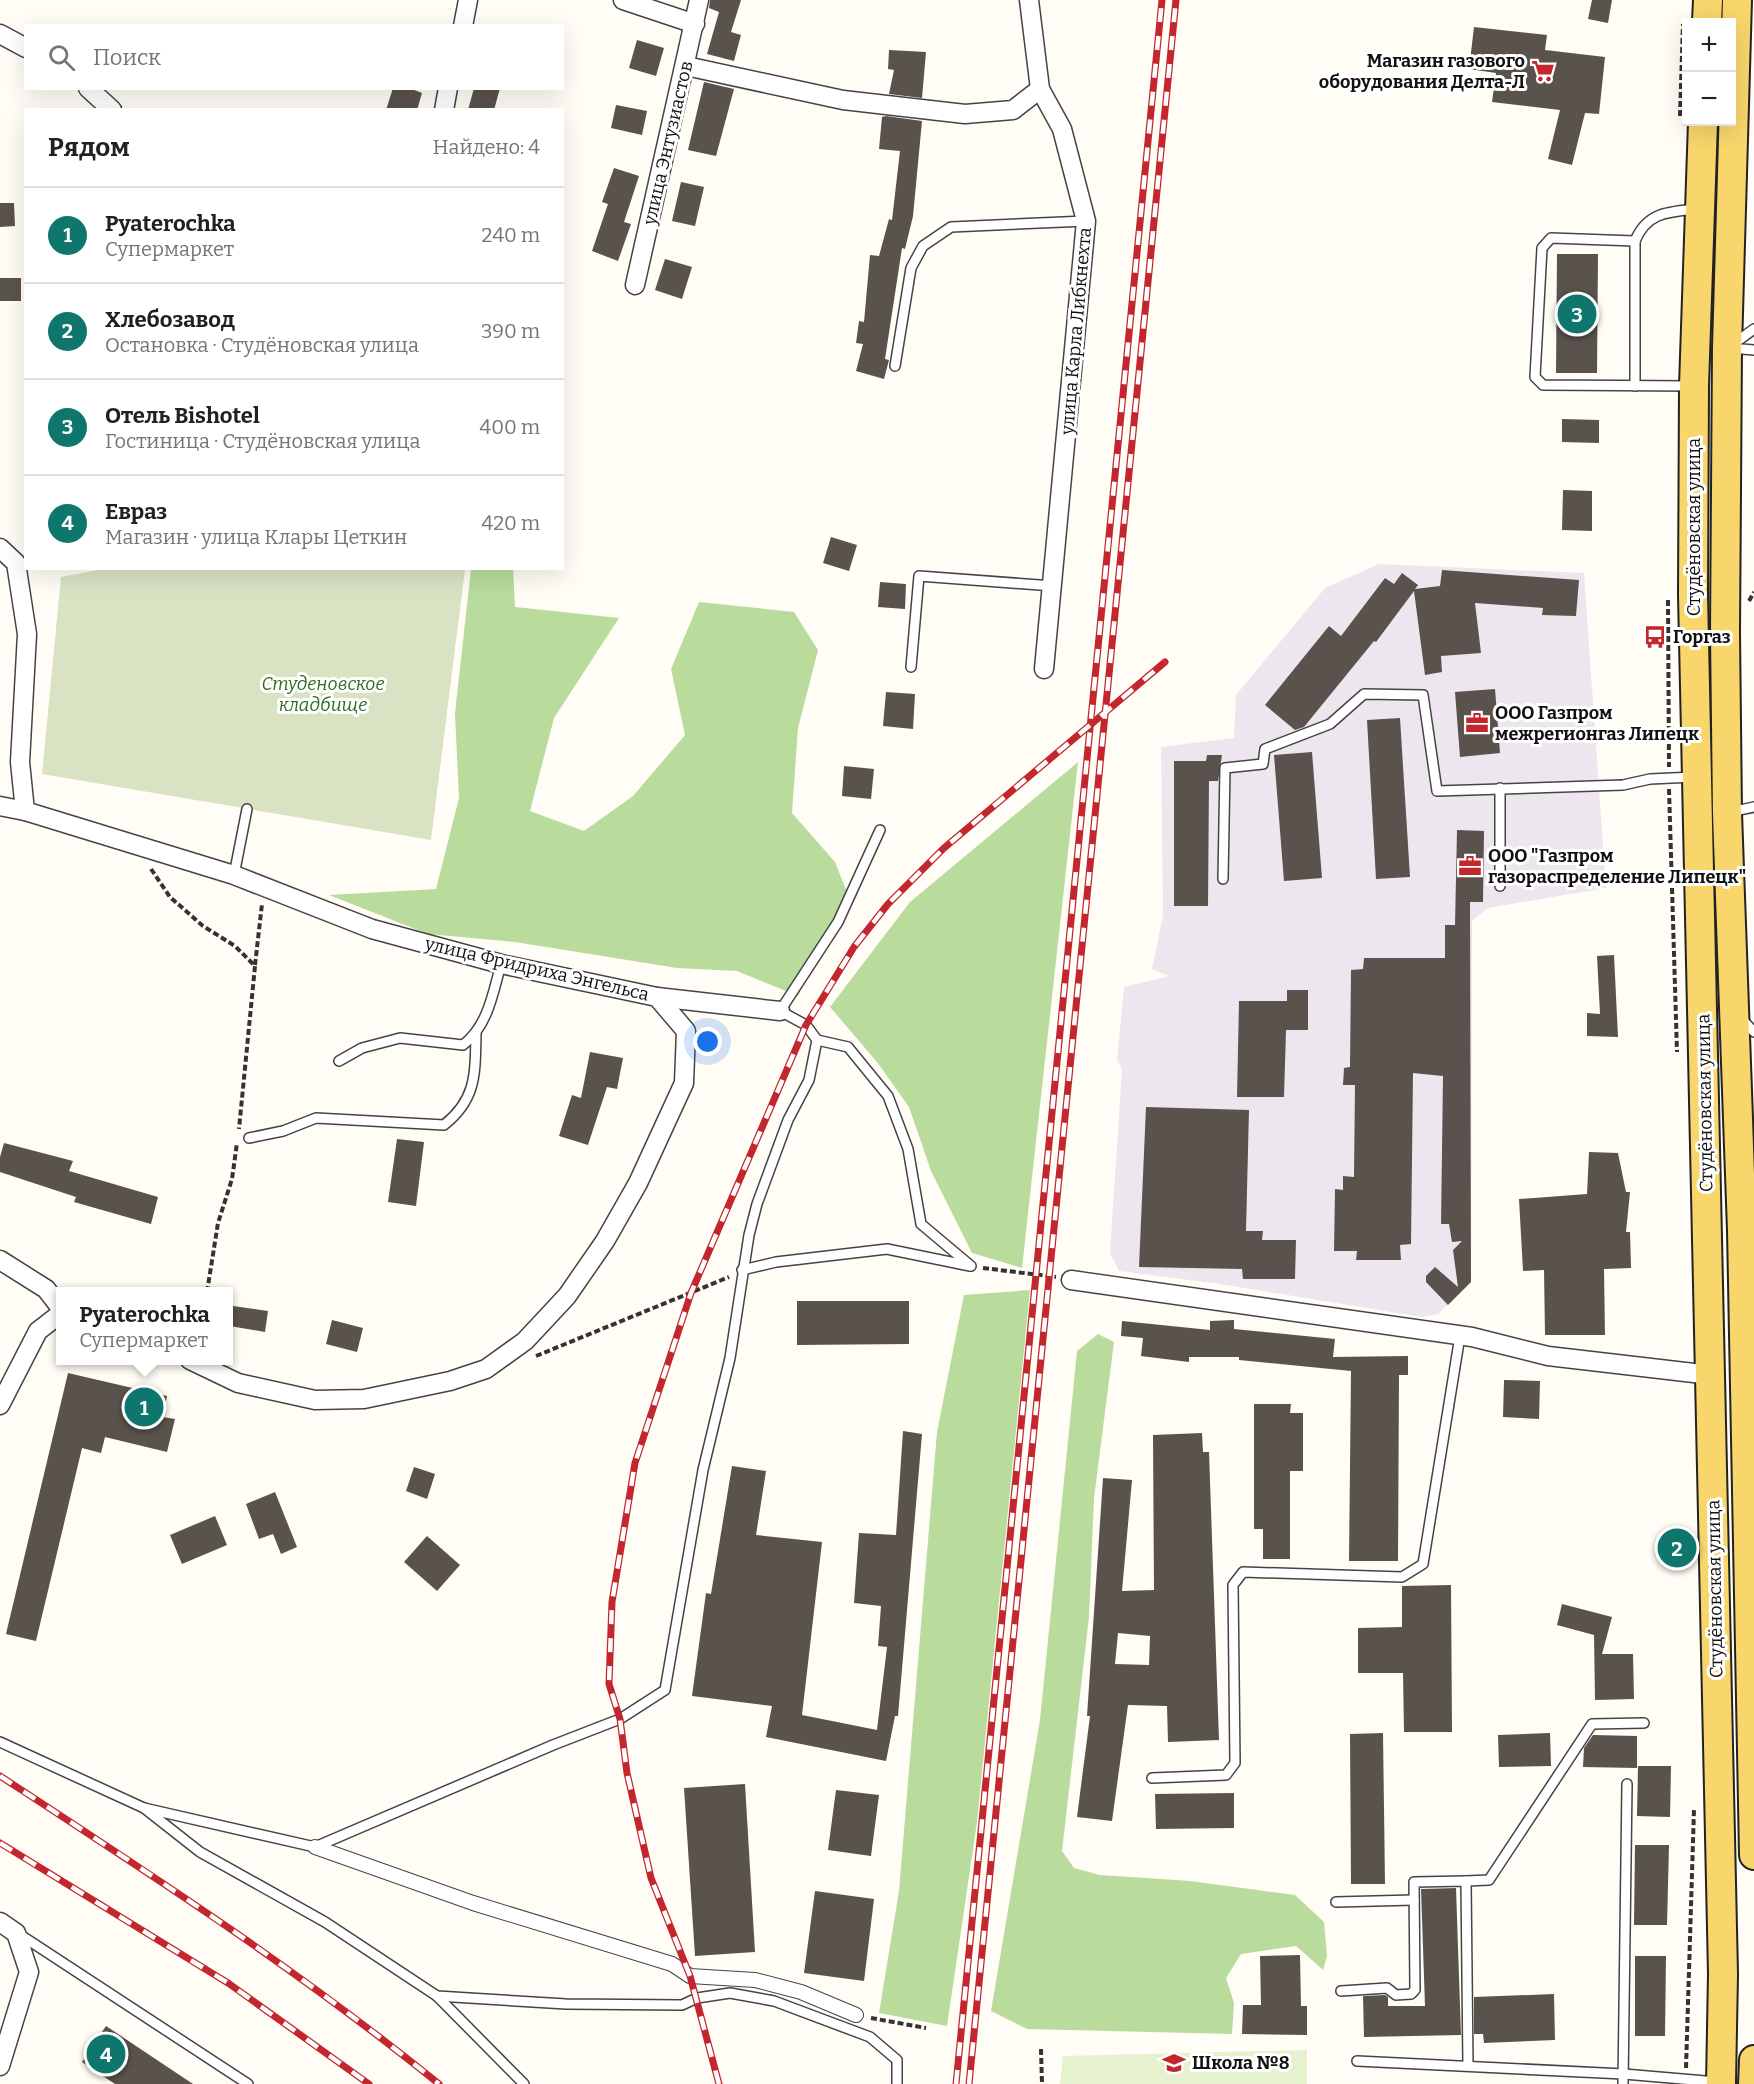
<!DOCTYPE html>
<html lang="ru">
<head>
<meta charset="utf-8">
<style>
  :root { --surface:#fff; --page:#f2f2f2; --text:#202124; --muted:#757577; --line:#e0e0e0; --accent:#0f766e }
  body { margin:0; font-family:Bitter,serif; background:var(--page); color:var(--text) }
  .controls { position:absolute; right:18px; top:18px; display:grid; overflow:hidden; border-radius:0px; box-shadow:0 6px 24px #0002 }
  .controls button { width:54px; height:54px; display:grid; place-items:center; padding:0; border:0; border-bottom:2px solid var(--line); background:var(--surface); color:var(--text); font:30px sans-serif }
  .you { position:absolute; left:708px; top:1042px; width:21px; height:21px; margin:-15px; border:4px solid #fff; border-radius:50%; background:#1a73e8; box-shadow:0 0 0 9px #1a73e833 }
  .badge { display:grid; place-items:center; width:39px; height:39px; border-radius:50%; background:var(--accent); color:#fff; font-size:20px; font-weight:700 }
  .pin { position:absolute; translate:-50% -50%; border:3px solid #fff; box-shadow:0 2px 6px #0006 }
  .popup { position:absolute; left:56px; top:1287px; width:177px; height:78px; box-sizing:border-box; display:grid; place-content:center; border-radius:0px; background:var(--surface); filter:drop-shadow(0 2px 4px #0005); font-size:20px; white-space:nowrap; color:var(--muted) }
  .popup b { font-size:22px; color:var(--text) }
  .popup::after { content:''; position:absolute; left:50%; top:100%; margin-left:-12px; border:12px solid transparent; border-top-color:var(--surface) }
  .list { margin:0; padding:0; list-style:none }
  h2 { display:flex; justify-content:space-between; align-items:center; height:78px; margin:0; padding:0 24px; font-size:26px }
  h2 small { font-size:20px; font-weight:400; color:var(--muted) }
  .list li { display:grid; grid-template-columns:39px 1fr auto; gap:18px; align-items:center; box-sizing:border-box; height:96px; padding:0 24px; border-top:2px solid var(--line) }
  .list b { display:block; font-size:22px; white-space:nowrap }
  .list p { margin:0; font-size:20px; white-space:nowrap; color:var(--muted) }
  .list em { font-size:20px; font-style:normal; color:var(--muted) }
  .icon { flex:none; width:33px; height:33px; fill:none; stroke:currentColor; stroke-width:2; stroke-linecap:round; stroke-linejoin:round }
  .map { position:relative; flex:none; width:1754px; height:2084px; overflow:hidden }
  .search { position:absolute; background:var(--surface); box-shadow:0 6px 24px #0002; left:24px; top:24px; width:540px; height:66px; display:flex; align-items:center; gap:15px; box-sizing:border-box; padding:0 21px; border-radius:0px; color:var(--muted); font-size:22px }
  .panel { position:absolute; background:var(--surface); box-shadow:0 6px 24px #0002; left:24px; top:108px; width:540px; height:462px; border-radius:0px }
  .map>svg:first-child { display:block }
</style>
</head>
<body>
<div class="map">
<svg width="1754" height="2084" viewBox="0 0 1754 2084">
  <rect width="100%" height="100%" fill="#fffdf5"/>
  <polygon fill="#eee6ef" points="1379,564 1584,573 1606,888 1488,908 1472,921 1471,1282 1438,1314 1422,1317 1220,1284 1119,1271 1110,1253 1122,1069 1117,1060 1124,987 1169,976 1152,969 1163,915 1161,747 1234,738 1236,695 1325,588"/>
  <g fill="#b9dc9c">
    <polygon points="471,569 513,569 515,607 619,618 554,718 530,811 584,831 633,796 685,735 671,669 699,602 794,612 818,650 798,728 792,813 835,862 847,892 798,996 737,971 677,968 515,942 428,934 329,895 436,889 459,798 455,713"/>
    <polygon points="1078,762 1022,1268 972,1253 931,1171 909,1107 877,1062 830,1007 910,902"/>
    <polygon points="1030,1290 977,1822 947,2026 879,2013 899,1891 937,1432 964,1295"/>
    <polygon points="1098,1334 1114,1342 1094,1498 1089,1617 1062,1851 1074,1868 1100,1875 1190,1881 1295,1895 1324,1922 1327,1956 1323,1970 1296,1946 1241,1954 1226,1978 1234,2003 1232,2034 1027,2029 991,2011 1040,1720 1077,1351"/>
  </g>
  <polygon fill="#d9e3c4" points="109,568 465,569 431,840 42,774 61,577"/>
  <polygon fill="#e6f2cf" points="1307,2050 1307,2084 1060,2084 1063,2056"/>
  <g fill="#5a524d" fill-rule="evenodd">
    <polygon points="710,0 741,0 731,32 741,35 734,61 707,54 719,12 709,8"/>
    <polygon points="1592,0 1612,0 1608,23 1588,19"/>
    <polygon points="1474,27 1547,35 1545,50 1605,57 1599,114 1585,113 1572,165 1548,159 1560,110 1492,102 1496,73 1469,69"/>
    <polygon points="637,40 664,48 656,76 629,68"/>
    <polygon points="889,50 926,52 922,98 889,94 894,70 888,69"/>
    <polygon points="704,82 734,89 716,156 688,150"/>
    <polygon points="393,88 409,88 422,93 417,110 386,110"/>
    <polygon points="474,88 500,88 494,110 468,110"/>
    <polygon points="616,105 647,111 642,135 611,128"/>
    <polygon points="886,116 922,121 913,216 905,249 902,248 885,359 889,360 884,379 856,371 863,344 856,343 859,321 864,322 870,255 879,256 889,219 892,220 900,151 879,149 882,117"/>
    <polygon points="614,168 639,176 624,222 631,224 618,261 592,251 608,204 602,202"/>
    <polygon points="681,182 704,187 695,226 672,221"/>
    <polygon points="0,203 14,203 15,226 0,227"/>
    <polygon points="1557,254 1598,254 1597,373 1556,373"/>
    <polygon points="665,259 692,267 682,299 655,290"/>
    <rect x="0" y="278" width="21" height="23"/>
    <polygon points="1562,419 1599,420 1599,443 1562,442"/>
    <polygon points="1563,490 1592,491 1592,531 1562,530"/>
    <polygon points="831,537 857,545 849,571 823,563"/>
    <polygon points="1442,570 1579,580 1576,616 1542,615 1543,608 1475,603 1481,653 1441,656 1442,672 1425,675 1414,591 1376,642 1374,641 1304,727 1295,730 1265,705 1329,626 1341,636 1385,578 1394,584 1402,573 1418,585 1415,589 1440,586"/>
    <polygon points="880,582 906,584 905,609 878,607"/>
    <polygon points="1495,689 1500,753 1460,757 1455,692"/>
    <polygon points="886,692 915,694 913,729 883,726"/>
    <polygon points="1400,718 1410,877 1376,879 1367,720"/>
    <polygon points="1312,752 1322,878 1284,881 1274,755"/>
    <polygon points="1207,755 1222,755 1218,781 1209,781 1208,906 1174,906 1174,761 1206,761"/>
    <polygon points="844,766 874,769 871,799 842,796"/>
    <polygon points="1457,830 1484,831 1483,902 1470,902 1471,1282 1448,1305 1426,1282 1426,1276 1435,1267 1458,1287 1453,1250 1462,1241 1452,1242 1449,1224 1441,1224 1443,1076 1413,1073 1411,1244 1400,1245 1401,1260 1356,1260 1357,1251 1334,1251 1335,1189 1343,1190 1343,1176 1354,1177 1355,1085 1343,1085 1344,1068 1350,1067 1351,970 1363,969 1364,958 1445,958 1445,925 1455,925"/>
    <polygon points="1614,955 1618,1037 1587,1036 1587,1013 1600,1014 1597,956"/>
    <polygon points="1287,990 1308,990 1308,1030 1286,1030 1284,1097 1237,1097 1239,1001 1287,1001"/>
    <polygon points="590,1052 623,1058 617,1089 607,1087 588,1145 559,1136 572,1095 581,1098"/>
    <polygon points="1146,1107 1249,1110 1246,1231 1263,1231 1262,1240 1296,1240 1295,1279 1243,1279 1242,1269 1139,1267"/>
    <polygon points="397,1139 424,1142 416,1206 388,1202"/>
    <polygon points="4,1143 73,1161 69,1171 158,1197 151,1224 74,1202 76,1197 0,1172 0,1157"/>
    <polygon points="1589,1152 1618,1153 1626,1192 1630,1192 1626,1232 1630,1232 1631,1268 1604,1269 1605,1335 1545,1335 1544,1270 1523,1271 1519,1199 1587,1194"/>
    <polygon points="797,1301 909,1301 909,1344 797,1345"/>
    <polygon points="233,1306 268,1311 265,1332 230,1326"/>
    <polygon points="332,1320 363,1328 357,1352 326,1344"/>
    <polygon points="1234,1320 1234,1329 1335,1339 1333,1357 1408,1356 1408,1375 1399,1375 1398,1561 1349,1561 1351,1371 1239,1360 1239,1357 1189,1357 1189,1362 1141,1356 1143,1338 1121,1336 1122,1321 1210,1330 1210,1321"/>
    <polygon points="68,1373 167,1396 163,1417 175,1419 167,1452 105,1437 101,1453 82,1448 36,1641 6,1634"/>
    <polygon points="1504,1380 1540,1381 1539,1419 1503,1417"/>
    <polygon points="1254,1404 1291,1404 1290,1413 1303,1413 1303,1471 1290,1471 1290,1559 1263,1559 1263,1529 1254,1529"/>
    <polygon points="903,1431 922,1434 898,1716 895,1716 886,1761 766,1737 772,1706 692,1696 706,1593 711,1594 732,1466 766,1471 756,1535 822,1542 802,1715 877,1730 887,1647 878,1646 881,1606 854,1603 859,1533 896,1535"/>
    <path d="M1202,1433L1203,1452H1209L1219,1740L1168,1742L1167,1706L1128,1705L1112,1821L1077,1817L1090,1716H1087L1103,1478L1132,1480L1122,1591L1154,1590L1153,1435ZM1118,1633L1150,1636L1149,1665L1115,1664Z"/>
    <polygon points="414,1467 435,1474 427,1499 406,1491"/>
    <polygon points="275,1492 297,1547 281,1554 273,1534 259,1539 246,1504"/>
    <polygon points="215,1516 227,1545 182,1564 170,1535"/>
    <polygon points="427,1536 460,1565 437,1591 404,1562"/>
    <polygon points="1451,1585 1452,1732 1404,1732 1403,1673 1358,1673 1358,1628 1402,1627 1402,1586"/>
    <polygon points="1562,1604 1612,1617 1602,1654 1633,1654 1634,1699 1595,1700 1594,1635 1557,1625"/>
    <polygon points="1383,1733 1385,1884 1351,1884 1350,1734"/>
    <polygon points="1550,1733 1551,1766 1499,1767 1498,1735"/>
    <polygon points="1593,1735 1637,1736 1637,1768 1583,1767 1584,1748"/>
    <polygon points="1638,1766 1671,1766 1670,1817 1637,1816"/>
    <polygon points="745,1784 755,1952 695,1956 684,1788"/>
    <polygon points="836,1790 879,1795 871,1856 828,1850"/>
    <polygon points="1234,1793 1234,1828 1156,1829 1155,1794"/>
    <polygon points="1635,1845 1669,1845 1667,1925 1634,1925"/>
    <polygon points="1456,1888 1461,2035 1364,2037 1363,1996 1385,1995 1388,1997 1388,2006 1425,2006 1421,1889"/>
    <polygon points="815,1891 874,1899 864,1981 804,1973"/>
    <polygon points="1300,1955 1301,2006 1307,2006 1307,2035 1242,2034 1243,2005 1261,2005 1260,1956"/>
    <polygon points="1635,1956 1666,1956 1665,2036 1635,2036"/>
    <polygon points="1554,1994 1555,2040 1484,2043 1483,2034 1474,2034 1474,1997"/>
    <polygon points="106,2026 193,2084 115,2084 82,2062"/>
  </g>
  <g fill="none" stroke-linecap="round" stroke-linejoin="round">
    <g stroke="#444" stroke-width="12">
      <g id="service">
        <polyline points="1635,241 1635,386"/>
        <polyline points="1732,345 1754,329"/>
        <polyline points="1730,348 1754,350"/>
        <polyline points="895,366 911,268 923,246 951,227 1086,221"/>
        <path d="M1692,386L1543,385L1535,377L1542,248L1551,238L1635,241C1647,212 1668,212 1697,209"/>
        <polyline points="911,667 919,576 1053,586"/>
        <polyline points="1730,812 1754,807"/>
        <polyline points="234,875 247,809"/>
        <polyline points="1223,879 1225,768 1263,764 1265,749 1330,724 1364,694 1423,695 1437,791 1623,785 1650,779 1694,777"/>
        <polyline points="1500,886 1500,788"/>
        <polyline points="1741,1018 1754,1032"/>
        <polyline points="817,1040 848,1047 888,1096 908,1149 921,1224 971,1266"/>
        <path d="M339,1061L362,1048L400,1038L463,1045C488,1026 493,993 501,964"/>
        <path d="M249,1138L283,1131L316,1118L444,1125C477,1099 475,1073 476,1034"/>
        <polyline points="742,1270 776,1262 887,1249 970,1266"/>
        <polyline points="0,1742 144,1808 200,1852 325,1922 437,1996 566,2004 682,2005 697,1998 730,1993 774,2001 870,2037 897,2060 897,2084"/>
        <polyline points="1152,1778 1226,1775 1235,1763 1233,1585 1243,1572 1402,1577 1423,1564 1460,1336"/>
        <polyline points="144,1808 315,1847 553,1745 620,1719 665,1690 703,1470 730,1358 749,1235 757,1204 788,1120 809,1080 817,1040 806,1025 780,1011 838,922 880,830"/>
        <polyline points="1466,1881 1489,1880 1592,1724 1644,1723"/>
        <polyline points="1336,1902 1414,1900"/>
        <polyline points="19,1934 248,2084"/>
        <polyline points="1341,1991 1387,1988 1396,1995 1411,1994 1415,1990 1414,1882 1466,1881 1468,2066"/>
        <polyline points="437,1996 524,2084"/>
        <polyline points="1357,2061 1624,2074 1717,2082"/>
        <polyline points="1623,2084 1627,1784"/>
      </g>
    </g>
    <g stroke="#444" stroke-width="16">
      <polyline id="pedestrian" points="315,1847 473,1903 672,1964 690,1976 755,1980 801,1992 856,2015"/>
    </g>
    <g stroke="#444" stroke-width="21">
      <g id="minor">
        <polyline points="623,0 695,24"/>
        <polyline points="1029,0 1040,89 1062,129 1086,221 1044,669"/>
        <polyline points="463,26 468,0"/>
        <polyline points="0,34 26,48"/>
        <polyline points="686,66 843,100 965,114 1013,110 1040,89"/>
        <polyline points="88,88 112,110"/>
        <polyline points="444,110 448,88"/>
        <polyline points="635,285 699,0"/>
        <polyline points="0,548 16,563 27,634 20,762 25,811 234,875 372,929 501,964 657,997 686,1031 684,1083 638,1183 605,1241 567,1296 525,1341 486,1369 450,1381 364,1399 315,1400 238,1383 190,1360"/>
        <polyline points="0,806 25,811"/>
        <polyline points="657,997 780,1011"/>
        <polyline points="0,1260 46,1289 60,1307"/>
        <polyline points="1071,1280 1472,1337 1548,1356 1711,1375"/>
        <polyline points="0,1405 38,1331 60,1314"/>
        <polyline points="0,1922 16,1933 29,1972 0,2066"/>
      </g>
    </g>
    <g stroke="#222" stroke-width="32">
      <g id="primary">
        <polyline points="1737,0 1727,348 1725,633 1727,813 1742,1230 1754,1855"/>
        <polyline points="1707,22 1708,0"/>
        <polyline points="1703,122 1694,386 1693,595 1723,1974 1721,2084"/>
        <polyline points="1753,2084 1754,2060"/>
      </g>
    </g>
    <g stroke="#333" stroke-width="4" stroke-dasharray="6 3" stroke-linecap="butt">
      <polyline points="1680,116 1683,24"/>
      <polyline points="1668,600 1669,767"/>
      <polyline points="1749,601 1754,592"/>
      <polyline points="1669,789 1677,1052"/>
      <polyline points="151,869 170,897 203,926 235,946 255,966 239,1129"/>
      <polyline points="255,965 262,904"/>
      <polyline points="983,1268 1056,1277"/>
      <polyline points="207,1292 218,1223 232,1179 237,1143"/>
      <polyline points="536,1356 729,1277"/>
      <polyline points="871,2018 926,2028"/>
      <polyline points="1041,2049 1042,2084"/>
      <polyline points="1686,2068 1694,1809"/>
    </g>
    <use href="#service" stroke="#fff" stroke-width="9"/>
    <use href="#pedestrian" stroke="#fff" stroke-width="14"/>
    <use href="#minor" stroke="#fff" stroke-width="18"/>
    <use href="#primary" stroke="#f9d66b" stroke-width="28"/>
    <g stroke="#c4262e" stroke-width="7">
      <g id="rail">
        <path d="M0,1776C150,1874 300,1971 439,2084"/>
        <polyline points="0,1843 228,1983 369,2084"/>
        <polyline points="719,2084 690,1976 651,1878 627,1773 620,1719 609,1684 612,1602 635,1463 691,1293 806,1025 854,947 888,904 944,848 1165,662"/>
        <polyline points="956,2084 1162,0"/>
        <polyline points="969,2084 1176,0"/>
      </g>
    </g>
    <use href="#rail" stroke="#fff" stroke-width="4.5" stroke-dasharray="14" stroke-linecap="butt"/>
  </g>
  <defs>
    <g id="supermarket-bare" transform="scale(1.8)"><path d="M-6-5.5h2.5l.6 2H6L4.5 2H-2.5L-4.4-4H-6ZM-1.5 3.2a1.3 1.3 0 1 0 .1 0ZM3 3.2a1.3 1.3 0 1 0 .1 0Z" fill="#c4262e" stroke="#fff" stroke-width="2.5" paint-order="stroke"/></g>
    <g id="bus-bare" transform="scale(1.8)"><path d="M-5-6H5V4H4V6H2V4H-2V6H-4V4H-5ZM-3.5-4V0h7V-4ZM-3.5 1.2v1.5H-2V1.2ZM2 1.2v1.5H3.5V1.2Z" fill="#c4262e" stroke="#fff" stroke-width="2.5" paint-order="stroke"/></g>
    <g id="office-bare" transform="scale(1.8)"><path d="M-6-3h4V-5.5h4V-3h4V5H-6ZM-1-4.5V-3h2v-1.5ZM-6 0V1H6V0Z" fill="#c4262e" stroke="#fff" stroke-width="2.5" paint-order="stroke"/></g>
    <g id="school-bare" transform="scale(1.8)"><path d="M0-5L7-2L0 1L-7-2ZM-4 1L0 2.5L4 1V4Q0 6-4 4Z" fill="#c4262e" stroke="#fff" stroke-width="2.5" paint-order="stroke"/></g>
  </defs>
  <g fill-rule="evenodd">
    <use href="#supermarket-bare" x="1543" y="71"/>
    <use href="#bus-bare" x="1655" y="637"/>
    <use href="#office-bare" x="1477" y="723"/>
    <use href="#office-bare" x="1470" y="866"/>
    <use href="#school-bare" x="1174" y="2063"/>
  </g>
  <g text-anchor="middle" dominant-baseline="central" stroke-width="6" stroke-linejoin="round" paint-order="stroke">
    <g font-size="18" font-weight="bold" fill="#111" stroke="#fff" text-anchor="start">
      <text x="1525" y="61" text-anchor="end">Магазин газового<tspan x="1525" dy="21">оборудования Делта-Л</tspan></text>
      <text x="1673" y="637">Горгаз</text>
      <text x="1495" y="713">ООО Газпром<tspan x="1495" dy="21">межрегионгаз Липецк</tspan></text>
      <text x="1488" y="856">ООО "Газпром<tspan x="1488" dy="21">газораспределение Липецк"</tspan></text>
      <text x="1192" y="2063">Школа №8</text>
    </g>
    <g font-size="18" fill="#111" stroke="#fff">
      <text transform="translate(668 143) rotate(-77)">улица Энтузиастов</text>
      <text transform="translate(1076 331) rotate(-85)">улица Карла Либкнехта</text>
      <text transform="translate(1694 527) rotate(-90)">Студёновская улица</text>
      <text transform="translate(537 969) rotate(13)">улица Фридриха Энгельса</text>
      <text transform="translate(1705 1103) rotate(-91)">Студёновская улица</text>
      <text transform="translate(1715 1589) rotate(-91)">Студёновская улица</text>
    </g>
    <g font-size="18" font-style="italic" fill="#2f6b1f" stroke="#fff">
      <text x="323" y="684">Студеновское<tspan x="323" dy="21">кладбище</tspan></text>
    </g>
  </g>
</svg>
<div class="controls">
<button>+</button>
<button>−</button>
</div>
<div class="you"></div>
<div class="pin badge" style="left:144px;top:1407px">1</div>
<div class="popup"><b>Pyaterochka</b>Супермаркет</div>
<div class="pin badge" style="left:1677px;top:1548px">2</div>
<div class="pin badge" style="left:1577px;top:314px">3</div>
<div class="pin badge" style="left:106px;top:2054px">4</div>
<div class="search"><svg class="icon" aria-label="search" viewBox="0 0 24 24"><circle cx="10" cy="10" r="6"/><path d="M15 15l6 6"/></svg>Поиск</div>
<section class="panel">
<h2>Рядом<small>Найдено: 4</small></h2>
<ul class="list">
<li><span class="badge">1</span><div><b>Pyaterochka</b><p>Супермаркет</p></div><em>240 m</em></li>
<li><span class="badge">2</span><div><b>Хлебозавод</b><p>Остановка · Студёновская улица</p></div><em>390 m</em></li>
<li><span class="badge">3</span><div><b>Отель Bishotel</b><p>Гостиница · Студёновская улица</p></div><em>400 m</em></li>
<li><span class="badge">4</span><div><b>Евраз</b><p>Магазин · улица Клары Цеткин</p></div><em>420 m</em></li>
</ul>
</section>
</div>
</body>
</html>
